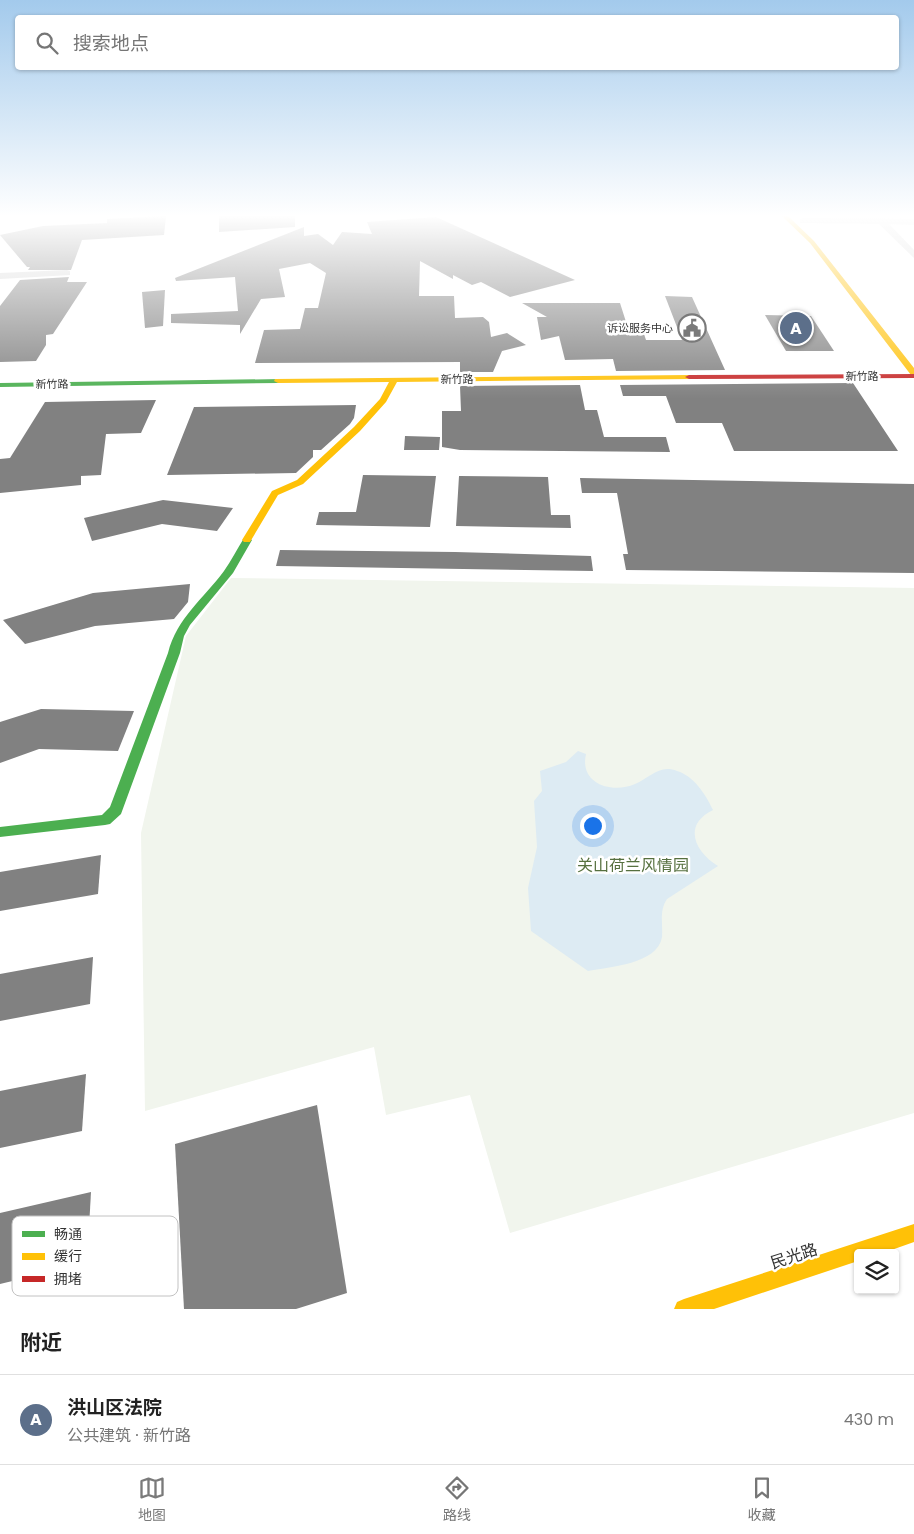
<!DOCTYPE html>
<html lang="zh">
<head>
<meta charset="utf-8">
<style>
  :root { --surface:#fff; --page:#f6f6f6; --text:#222; --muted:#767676; --line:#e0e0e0; --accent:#7a7a7a }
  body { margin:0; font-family:Poppins,"Noto Sans SC",sans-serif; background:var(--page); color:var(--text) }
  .controls { position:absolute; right:15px; bottom:15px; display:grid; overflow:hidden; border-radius:5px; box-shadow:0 1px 4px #0004 }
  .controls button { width:45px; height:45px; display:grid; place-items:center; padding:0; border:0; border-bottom:1px solid var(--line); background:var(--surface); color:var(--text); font:25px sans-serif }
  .you { position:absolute; left:592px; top:825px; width:18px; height:18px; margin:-12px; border:4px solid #fff; border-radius:50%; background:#1a73e8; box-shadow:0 0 0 8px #1a73e833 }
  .badge { display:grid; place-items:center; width:32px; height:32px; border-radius:50%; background:var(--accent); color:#fff; font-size:16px; font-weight:700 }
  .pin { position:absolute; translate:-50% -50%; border:2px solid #fff; box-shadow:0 1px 5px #0006 }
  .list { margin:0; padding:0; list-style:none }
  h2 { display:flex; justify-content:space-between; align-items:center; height:65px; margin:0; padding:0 20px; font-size:21px }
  h2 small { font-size:16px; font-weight:400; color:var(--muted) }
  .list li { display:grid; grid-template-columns:32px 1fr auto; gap:15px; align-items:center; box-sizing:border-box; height:90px; padding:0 20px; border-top:1px solid var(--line) }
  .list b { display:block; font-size:19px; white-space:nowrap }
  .list p { margin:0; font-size:16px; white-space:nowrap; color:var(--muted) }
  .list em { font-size:16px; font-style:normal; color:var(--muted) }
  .icon { flex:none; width:28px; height:28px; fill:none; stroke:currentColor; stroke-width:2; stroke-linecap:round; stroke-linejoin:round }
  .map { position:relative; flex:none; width:914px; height:1309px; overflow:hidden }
  .search { position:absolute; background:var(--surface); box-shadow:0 1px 4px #0004; left:15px; right:15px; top:15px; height:55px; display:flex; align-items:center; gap:12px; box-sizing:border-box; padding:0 18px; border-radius:5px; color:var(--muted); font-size:19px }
  .sheet { height:155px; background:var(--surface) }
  nav { display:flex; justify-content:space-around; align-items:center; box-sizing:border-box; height:70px; border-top:1px solid var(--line); background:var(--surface); font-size:14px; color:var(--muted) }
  nav a { display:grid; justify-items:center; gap:2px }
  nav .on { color:var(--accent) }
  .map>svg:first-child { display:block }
</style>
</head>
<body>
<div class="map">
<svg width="914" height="1309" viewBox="0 0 914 1309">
  <rect width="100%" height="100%" fill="#fff"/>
  <polygon fill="#f1f5ed" points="231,578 914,588 914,1113 510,1233 470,1095 386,1115 374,1047 145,1111 141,833 186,636"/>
  <path fill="#ddebf3" d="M578,751L586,754C579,784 612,794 635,784C650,778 659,764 677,771C694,776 706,795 713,810C682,825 695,852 718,866L667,899C659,911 663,923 662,937C658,964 609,967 588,971L531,931L528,888L537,847L534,801L542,791L540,771L566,762Z"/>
  <g fill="#818181">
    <polygon points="166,216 164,235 82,240 71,270 28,270 30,267 27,267 0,235 43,226 107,223 107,219"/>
    <polygon points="219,216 295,216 295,227 219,232"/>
    <polygon points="436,217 575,280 510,297 481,282 472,285 453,275 453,279 420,261 419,296 454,296 455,318 483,317 489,322 491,337 507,333 526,345 502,351 493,372 460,372 460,362 255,363 264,330 300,329 305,308 318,308 326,273 310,263 279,269 285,297 261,299 240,334 240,325 171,323 171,314 238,311 235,277 176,281 175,278 304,227 304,236 318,234 333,245 342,232 372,234 367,222"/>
    <polygon points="69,277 67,282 87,282 53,334 46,335 46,345 36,361 0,362 0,306 20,280"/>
    <polygon points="165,290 163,326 145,328 142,292"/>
    <polygon points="665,296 692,297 725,370 616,371 613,359 565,360 559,336 541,340 537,317 547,317 522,303 620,303 627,325 641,325 646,340 682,340"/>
    <polygon points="765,315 811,316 834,351 786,351"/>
    <polygon points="853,383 898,451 734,451 722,423 676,423 666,396 623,396 620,385"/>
    <polygon points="580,385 585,410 597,410 604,437 666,437 670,452 460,450 442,447 442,411 461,411 460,386"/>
    <polygon points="156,400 141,433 106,434 101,475 81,476 81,485 0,493 0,459 10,458 45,402"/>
    <polygon points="356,405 354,418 350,424 321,450 313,450 313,457 296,473 167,475 194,407"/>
    <polygon points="405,436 440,437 439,450 404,450"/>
    <polygon points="363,475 436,476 430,527 316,525 319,512 356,512"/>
    <polygon points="459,476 548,477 551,515 570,515 571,528 456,526"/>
    <polygon points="580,478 914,484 914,573 626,570 623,554 628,554 617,493 582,493"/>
    <polygon points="163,500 233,508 217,531 162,524 92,541 84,518"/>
    <polygon points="280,550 455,552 591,556 593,571 276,566"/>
    <polygon points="190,584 188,602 174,619 95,626 25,644 3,620 93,593"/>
    <polygon points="41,709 134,711 118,751 39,749 0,763 0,722"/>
    <polygon points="101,855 98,894 0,911 0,872"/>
    <polygon points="93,957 90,1004 0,1021 0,974"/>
    <polygon points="86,1074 82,1131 0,1148 0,1091"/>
    <polygon points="317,1105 347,1293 296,1309 184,1309 175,1144"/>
    <polygon points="91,1192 87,1263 0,1284 0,1213"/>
  </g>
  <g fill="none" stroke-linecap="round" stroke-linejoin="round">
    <g fill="#d7d7d7" fill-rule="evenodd">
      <polygon points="803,218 914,219 914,225 889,224 914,250 914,258 879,224 800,223 800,219"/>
      <polygon points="67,270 70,271 70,275 0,279 0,273"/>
    </g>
    <g fill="#4caf50" fill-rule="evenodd">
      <polygon points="281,379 282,381 278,383 0,387 0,383"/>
      <path d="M247,537L252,540L233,573L190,625L184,636L180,653L121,814L110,824L105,825L0,837V827L102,815L110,807L168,653C177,618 203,599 224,571C231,561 237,549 244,538Z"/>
    </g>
    <g fill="#ffc107" fill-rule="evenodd">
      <polygon points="782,216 788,216 814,241 914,368 914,375 911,375 810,243"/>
      <polygon points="689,375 692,375 692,379 397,382 386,402 360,431 303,484 278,495 250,542 244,542 242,540 272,491 297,480 354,427 380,399 389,382 278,383 274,381 275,379"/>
      <polygon points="914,1224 914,1242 883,1253 858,1253 858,1261 714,1309 674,1309 677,1302 684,1299"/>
    </g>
    <polygon fill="#c62828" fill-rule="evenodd" points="914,374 914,378 689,379 685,377 689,375"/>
  </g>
  <linearGradient id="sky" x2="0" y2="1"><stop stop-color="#a3caec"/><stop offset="0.54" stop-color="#fff"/><stop offset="1" stop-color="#fff" stop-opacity="0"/></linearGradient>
  <rect width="914" height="399" fill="url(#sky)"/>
  <defs>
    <g id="civic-ring" transform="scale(1.4375)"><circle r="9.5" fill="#fff" stroke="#7a7a7a" stroke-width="1.5"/><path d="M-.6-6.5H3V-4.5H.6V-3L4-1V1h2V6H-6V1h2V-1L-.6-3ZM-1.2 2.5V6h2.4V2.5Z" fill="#7a7a7a"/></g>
  </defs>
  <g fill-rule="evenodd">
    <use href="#civic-ring" x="692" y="328"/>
  </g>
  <g text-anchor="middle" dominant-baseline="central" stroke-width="5" stroke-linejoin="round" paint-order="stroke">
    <g font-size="11" fill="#333" stroke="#fff" text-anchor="end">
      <text x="673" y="328">诉讼服务中心</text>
    </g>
    <g font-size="11" fill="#333" stroke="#fff">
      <text x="862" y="376">新竹路</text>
      <text x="457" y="379">新竹路</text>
      <text transform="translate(52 384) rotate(-1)">新竹路</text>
    </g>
    <g font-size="16" fill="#56703f" stroke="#fff">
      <text x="633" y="865">关山荷兰风情园</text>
    </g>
    <g font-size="16" fill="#333" stroke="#fff">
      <text transform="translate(794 1256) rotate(-18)">民光路</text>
    </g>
  </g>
  <rect x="12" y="1216" width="166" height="80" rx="8" fill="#fff" stroke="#c2c2c2" stroke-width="1"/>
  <rect x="22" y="1231" width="23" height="6" fill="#4caf50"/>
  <rect x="22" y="1253" width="23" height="7" fill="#ffc107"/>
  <rect x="22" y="1276" width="23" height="6" fill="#c62828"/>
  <g font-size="14" fill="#333">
    <text x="54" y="1239">畅通</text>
    <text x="54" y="1261">缓行</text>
    <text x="54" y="1284">拥堵</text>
  </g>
</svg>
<div class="controls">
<button><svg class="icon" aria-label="layers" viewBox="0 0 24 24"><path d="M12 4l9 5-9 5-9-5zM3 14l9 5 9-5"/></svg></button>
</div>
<div class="you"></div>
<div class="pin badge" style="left:796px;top:328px;background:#5c6f8a">A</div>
<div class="search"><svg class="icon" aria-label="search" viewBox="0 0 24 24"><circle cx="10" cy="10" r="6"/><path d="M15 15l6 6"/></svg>搜索地点</div>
</div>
<section class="sheet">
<h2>附近<small></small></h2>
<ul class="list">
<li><span class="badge" style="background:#5c6f8a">A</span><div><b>洪山区法院</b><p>公共建筑 · 新竹路</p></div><em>430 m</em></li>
</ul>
</section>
<nav>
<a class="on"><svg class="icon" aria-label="map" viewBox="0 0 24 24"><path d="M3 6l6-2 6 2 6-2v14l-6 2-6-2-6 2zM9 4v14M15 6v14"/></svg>地图</a>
<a><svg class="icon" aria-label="directions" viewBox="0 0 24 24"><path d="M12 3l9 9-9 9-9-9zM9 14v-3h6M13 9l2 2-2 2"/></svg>路线</a>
<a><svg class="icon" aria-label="saved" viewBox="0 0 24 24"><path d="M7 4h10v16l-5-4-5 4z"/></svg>收藏</a>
</nav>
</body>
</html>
